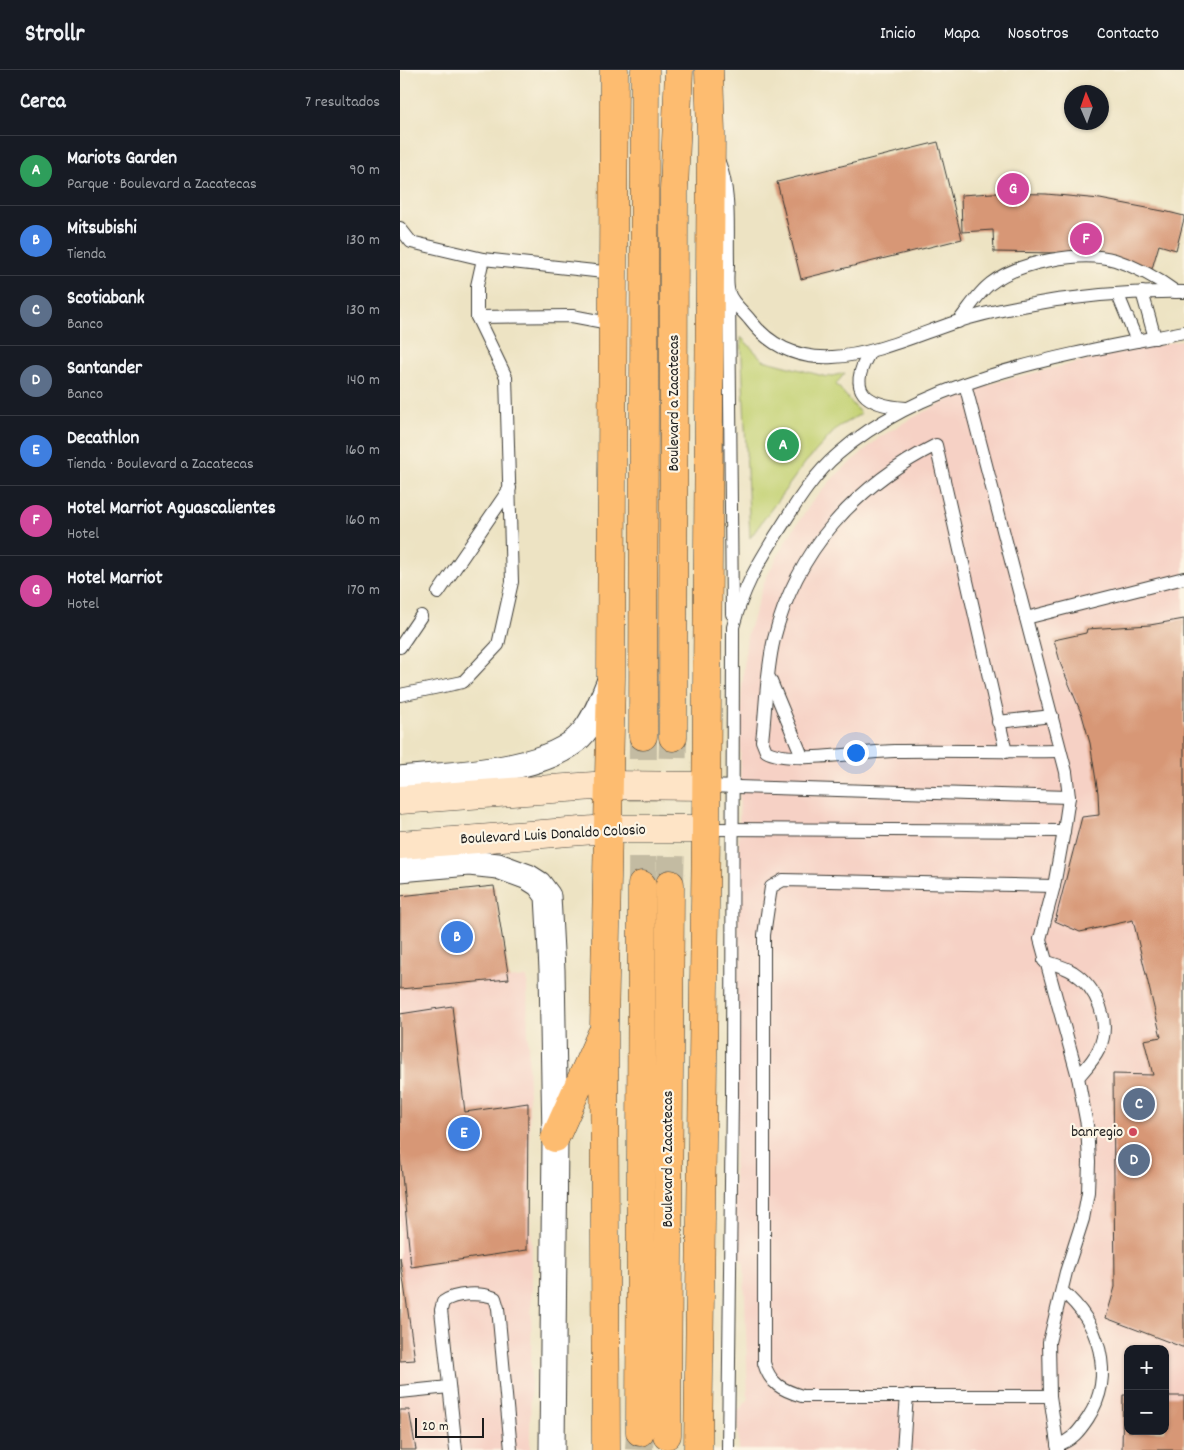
<!DOCTYPE html>
<html lang="es">
<head>
<meta charset="utf-8">
<style>
  :root { --surface:#171b24; --page:#20242c; --text:#f1f3f6; --muted:#9ea1a6; --line:#363941; --accent:#1a73e8 }
  body { margin:0; font-family:Dekko,sans-serif; background:var(--page); color:var(--text) }
  .controls { position:absolute; right:15px; bottom:15px; display:grid; overflow:hidden; border-radius:10px; box-shadow:0 1px 4px #0004 }
  .controls button { width:45px; height:45px; display:grid; place-items:center; padding:0; border:0; border-bottom:1px solid var(--line); background:var(--surface); color:var(--text); font:25px sans-serif }
  .compass { position:absolute; left:664px; top:15px; width:45px; height:45px; border-radius:50%; background:var(--surface); box-shadow:0 1px 4px #0004; rotate:358deg }
  .scale { position:absolute; left:15px; bottom:12px; width:69px; box-sizing:border-box; padding-left:5px; border:2px solid #1c1c1c; border-top:0; font-size:14px; line-height:18px; white-space:nowrap; color:#1c1c1c; -webkit-text-stroke:4px #fcf5e5; paint-order:stroke }
  .you { position:absolute; left:455px; top:682px; width:18px; height:18px; margin:-12px; border:4px solid #fff; border-radius:50%; background:#1a73e8; box-shadow:0 0 0 8px #1a73e833 }
  .badge { display:grid; place-items:center; width:32px; height:32px; border-radius:50%; background:var(--accent); color:#fff; font-size:16px; font-weight:700 }
  .pin { position:absolute; translate:-50% -50%; border:2px solid #fff; box-shadow:0 1px 5px #0006 }
  .list { margin:0; padding:0; list-style:none }
  h2 { display:flex; justify-content:space-between; align-items:center; height:65px; margin:0; padding:0 20px; font-size:21px }
  h2 small { font-size:16px; font-weight:400; color:var(--muted) }
  .list li { display:grid; grid-template-columns:32px 1fr auto; gap:15px; align-items:center; box-sizing:border-box; height:70px; padding:0 20px; border-top:1px solid var(--line) }
  .list b { display:block; font-size:19px; white-space:nowrap }
  .list p { margin:0; font-size:16px; white-space:nowrap; color:var(--muted) }
  .list em { font-size:16px; font-style:normal; color:var(--muted) }
  .map { position:relative; flex:none; width:784px; height:1380px; overflow:hidden }
  header { display:flex; align-items:center; gap:30px; box-sizing:border-box; height:70px; padding:0 25px; background:var(--surface); border-bottom:1px solid var(--line) }
  header strong { font-size:24px }
  nav { display:flex; gap:28px; margin-inline-start:auto; font-size:18px }
  main { display:flex }
  aside { flex:1; background:var(--surface) }
  .map>svg:first-child { display:block }
</style>
</head>
<body>
<header>
<strong>Strollr</strong>
<nav><a>Inicio</a><a>Mapa</a><a>Nosotros</a><a>Contacto</a></nav>
</header>
<main>
<aside>
<h2>Cerca<small>7 resultados</small></h2>
<ul class="list">
<li><span class="badge" style="background:#2e9e5b">A</span><div><b>Mariots Garden</b><p>Parque · Boulevard a Zacatecas</p></div><em>90 m</em></li>
<li><span class="badge" style="background:#3f7fe0">B</span><div><b>Mitsubishi</b><p>Tienda</p></div><em>130 m</em></li>
<li><span class="badge" style="background:#5c6f8a">C</span><div><b>Scotiabank</b><p>Banco</p></div><em>130 m</em></li>
<li><span class="badge" style="background:#5c6f8a">D</span><div><b>Santander</b><p>Banco</p></div><em>140 m</em></li>
<li><span class="badge" style="background:#3f7fe0">E</span><div><b>Decathlon</b><p>Tienda · Boulevard a Zacatecas</p></div><em>160 m</em></li>
<li><span class="badge" style="background:#d1479c">F</span><div><b>Hotel Marriot Aguascalientes</b><p>Hotel</p></div><em>160 m</em></li>
<li><span class="badge" style="background:#d1479c">G</span><div><b>Hotel Marriot</b><p>Hotel</p></div><em>170 m</em></li>
</ul>
</aside>
<div class="map">
<svg width="784" height="1380" viewBox="0 0 784 1380">
  <rect width="100%" height="100%" fill="#fcf5e5"/>
  <filter id="ink" filterUnits="userSpaceOnUse"><feTurbulence type="fractalNoise" baseFrequency=".02" numOctaves="2"/><feDisplacementMap in="SourceGraphic" scale="10" xChannelSelector="R" yChannelSelector="G"/><feConvolveMatrix kernelMatrix="1 2 1 2 8 2 1 2 1" color-interpolation-filters="sRGB"/></filter>
  <filter id="wash" filterUnits="userSpaceOnUse"><feTurbulence type="fractalNoise" baseFrequency=".0096" numOctaves="4" result="noise"/><feDisplacementMap in="SourceGraphic" scale="20" xChannelSelector="R" yChannelSelector="G"/><feGaussianBlur stdDeviation="1.12" result="paint"/><feColorMatrix in="noise" values="0 0 0 0 0 0 0 0 0 0 0 0 0 0 0 0 0 1.4 0 .05"/><feComposite in="paint" operator="in"/></filter>
  <g filter="url(#wash)">
    <rect width="100%" height="100%" fill="#ede3c3"/>
    <g fill="#f6d1c5" fill-rule="evenodd">
      <path d="M784,270V1380H339L337,1342L348,1330L344,1194L333,1176L341,628L347,566L365,510L387,469L412,432L435,406L480,367L510,349L552,328L600,311L717,283ZM728,1279H765V1361H728Z"/>
      <polygon points="127,907 132,1210 130,1380 0,1380 0,919"/>
    </g>
    <polygon fill="#c4d274" stroke="#707748" points="341,267 363,290 427,307 445,303 436,314 461,344 438,357 405,393 350,468"/>
    <g id="blocks">
      <g fill="#d79776">
        <polygon points="538,72 562,169 401,209 377,112"/>
        <polygon points="592,123 646,124 700,129 768,142 784,146 784,149 776,180 759,175 751,202 656,183 594,182 593,160 562,162 561,125"/>
        <polygon points="784,549 784,1277 782,1277 706,1248 715,1217 713,1004 753,1005 744,970 761,967 733,850 680,862 655,851 682,747 699,745 698,723 690,673 682,645 661,595 654,570 686,563 687,559 750,555"/>
        <polygon points="94,816 109,909 0,919 0,826"/>
        <polygon points="52,936 65,1042 128,1033 127,1180 11,1197 0,1085 0,944"/>
        <polygon points="0,1187 15,1290 0,1291"/>
        <polygon points="723,1325 728,1325 728,1361 765,1361 765,1326 784,1326 784,1380 722,1380"/>
        <polygon points="0,1340 9,1340 16,1380 0,1380"/>
      </g>
    </g>
  </g>
  <g filter="url(#ink)">
    <use href="#blocks" fill-opacity="0" stroke="#3b3a35" stroke-width="1"/>
    <g fill="none" stroke-linecap="round" stroke-linejoin="round">
      <g stroke="#c3bba2" stroke-width="28" stroke-dasharray="28 14" stroke-linecap="butt">
        <polyline points="270,814 273,667"/>
        <polyline points="242,815 243,666"/>
        <polyline points="239,1380 240,1362"/>
      </g>
      <g stroke="#3b3a35" stroke-width="14">
        <g id="lane">
          <path d="M319,92C331,123 327,159 328,193C328,202 326,214 329,223C331,232 344,242 350,250C404,320 489,274 556,252C577,245 600,240 622,236C675,226 730,221 784,222"/>
          <polyline points="0,158 11,172 83,189 213,203"/>
          <polyline points="742,222 755,268"/>
          <polyline points="329,224 332,544"/>
          <polyline points="718,225 737,271"/>
          <polyline points="77,247 172,246 214,254"/>
          <path d="M558,252C568,240 578,223 590,214C618,192 681,180 715,190C737,197 757,208 776,222"/>
          <path d="M470,282C446,321 465,335 506,338"/>
          <polyline points="565,314 666,702 669,727 664,761 654,816 640,869 678,1007 687,1055 689,1092 688,1122 683,1149 666,1202 649,1272 650,1326 658,1380"/>
          <polyline points="38,523 110,418"/>
          <polyline points="626,548 784,508"/>
          <polyline points="0,577 21,546"/>
          <polyline points="370,609 402,686"/>
          <polyline points="0,625 63,612 98,575 112,512 106,307 77,247 77,216 83,189"/>
          <polyline points="598,652 652,646"/>
          <path d="M606,682L536,375C456,415 396,481 374,569C366,602 366,638 362,671L366,681C390,695 464,681 495,681C550,680 605,682 660,681"/>
          <polyline points="306,716 669,727"/>
          <polyline points="306,759 664,761"/>
          <path d="M644,891C654,894 665,897 673,902C697,918 712,952 699,979C694,990 686,998 678,1007"/>
          <polyline points="0,1322 49,1317"/>
          <path d="M650,1326H402C382,1320 370,1314 364,1293V865L371,817L383,810L654,816"/>
          <path d="M657,1375C672,1371 680,1360 688,1348C716,1305 699,1252 662,1221"/>
          <path d="M56,1380L41,1240L43,1232C55,1223 81,1222 95,1228L98,1238L111,1380"/>
          <path d="M328,1380L332,1025L333,557C343,519 356,497 376,465C394,437 412,406 438,384C527,306 671,284 784,262"/>
          <polyline points="503,1380 507,1325"/>
        </g>
      </g>
      <g stroke="#3b3a35" stroke-width="27">
        <g id="street">
          <path d="M0,709C49,704 150,703 183,663C196,648 203,626 211,608"/>
          <polyline points="0,799 69,793 98,796 128,807 139,814 148,826 152,900 155,1068 152,1380"/>
        </g>
      </g>
      <g stroke="#3b3a35" stroke-width="29">
        <g id="secondary">
          <polyline points="0,730 208,715 306,716"/>
          <polyline points="0,775 207,759 306,759"/>
        </g>
      </g>
      <g stroke="#3b3a35" stroke-width="29">
        <g id="primary">
          <polyline points="243,666 245,0"/>
          <polyline points="273,667 274,120 279,0"/>
          <polyline points="155,1068 201,965"/>
          <polyline points="240,1362 242,815"/>
          <polyline points="267,1365 270,814"/>
          <polyline points="206,1380 204,957 211,608 214,0"/>
          <polyline points="298,1380 306,759 311,63 309,0"/>
        </g>
      </g>
      <use href="#lane" stroke="#fff" stroke-width="12"/>
      <use href="#street" stroke="#fff" stroke-width="25"/>
      <use href="#secondary" stroke="#fee4c6" stroke-width="28"/>
      <use href="#primary" stroke="#fdbc70" stroke-width="28"/>
    </g>
  </g>
  <circle fill="#d1495b" stroke="#fcf5e5" stroke-width="2" cx="733" cy="1062" r="5"/>
  <g text-anchor="middle" dominant-baseline="central" stroke-width="4.5" stroke-linejoin="round" paint-order="stroke">
    <g font-size="16" fill="#1c1c1c" stroke="#fcf5e5">
      <text transform="translate(274 333) rotate(-90)">Boulevard a Zacatecas</text>
      <text transform="translate(153 765) rotate(-3)">Boulevard Luis Donaldo Colosio</text>
      <text transform="translate(268 1089) rotate(-90)">Boulevard a Zacatecas</text>
    </g>
    <g font-size="16" fill="#1c1c1c" stroke="#fcf5e5" text-anchor="end">
      <text x="723" y="1062">banregio</text>
    </g>
  </g>
</svg>
<div class="controls">
<button>+</button>
<button>−</button>
</div>
<svg class="compass" viewBox="-18 -18 36 36"><path d="M0-13l5 13h-10z" fill="#e53935"/><path d="M0 13l5-13h-10z" fill="#9ea1a6"/></svg>
<div class="scale">20 m</div>
<div class="you"></div>
<div class="pin badge" style="left:383px;top:375px;background:#2e9e5b">A</div>
<div class="pin badge" style="left:57px;top:867px;background:#3f7fe0">B</div>
<div class="pin badge" style="left:739px;top:1034px;background:#5c6f8a">C</div>
<div class="pin badge" style="left:734px;top:1090px;background:#5c6f8a">D</div>
<div class="pin badge" style="left:64px;top:1063px;background:#3f7fe0">E</div>
<div class="pin badge" style="left:686px;top:169px;background:#d1479c">F</div>
<div class="pin badge" style="left:613px;top:119px;background:#d1479c">G</div>
</div>
</main>
</body>
</html>
